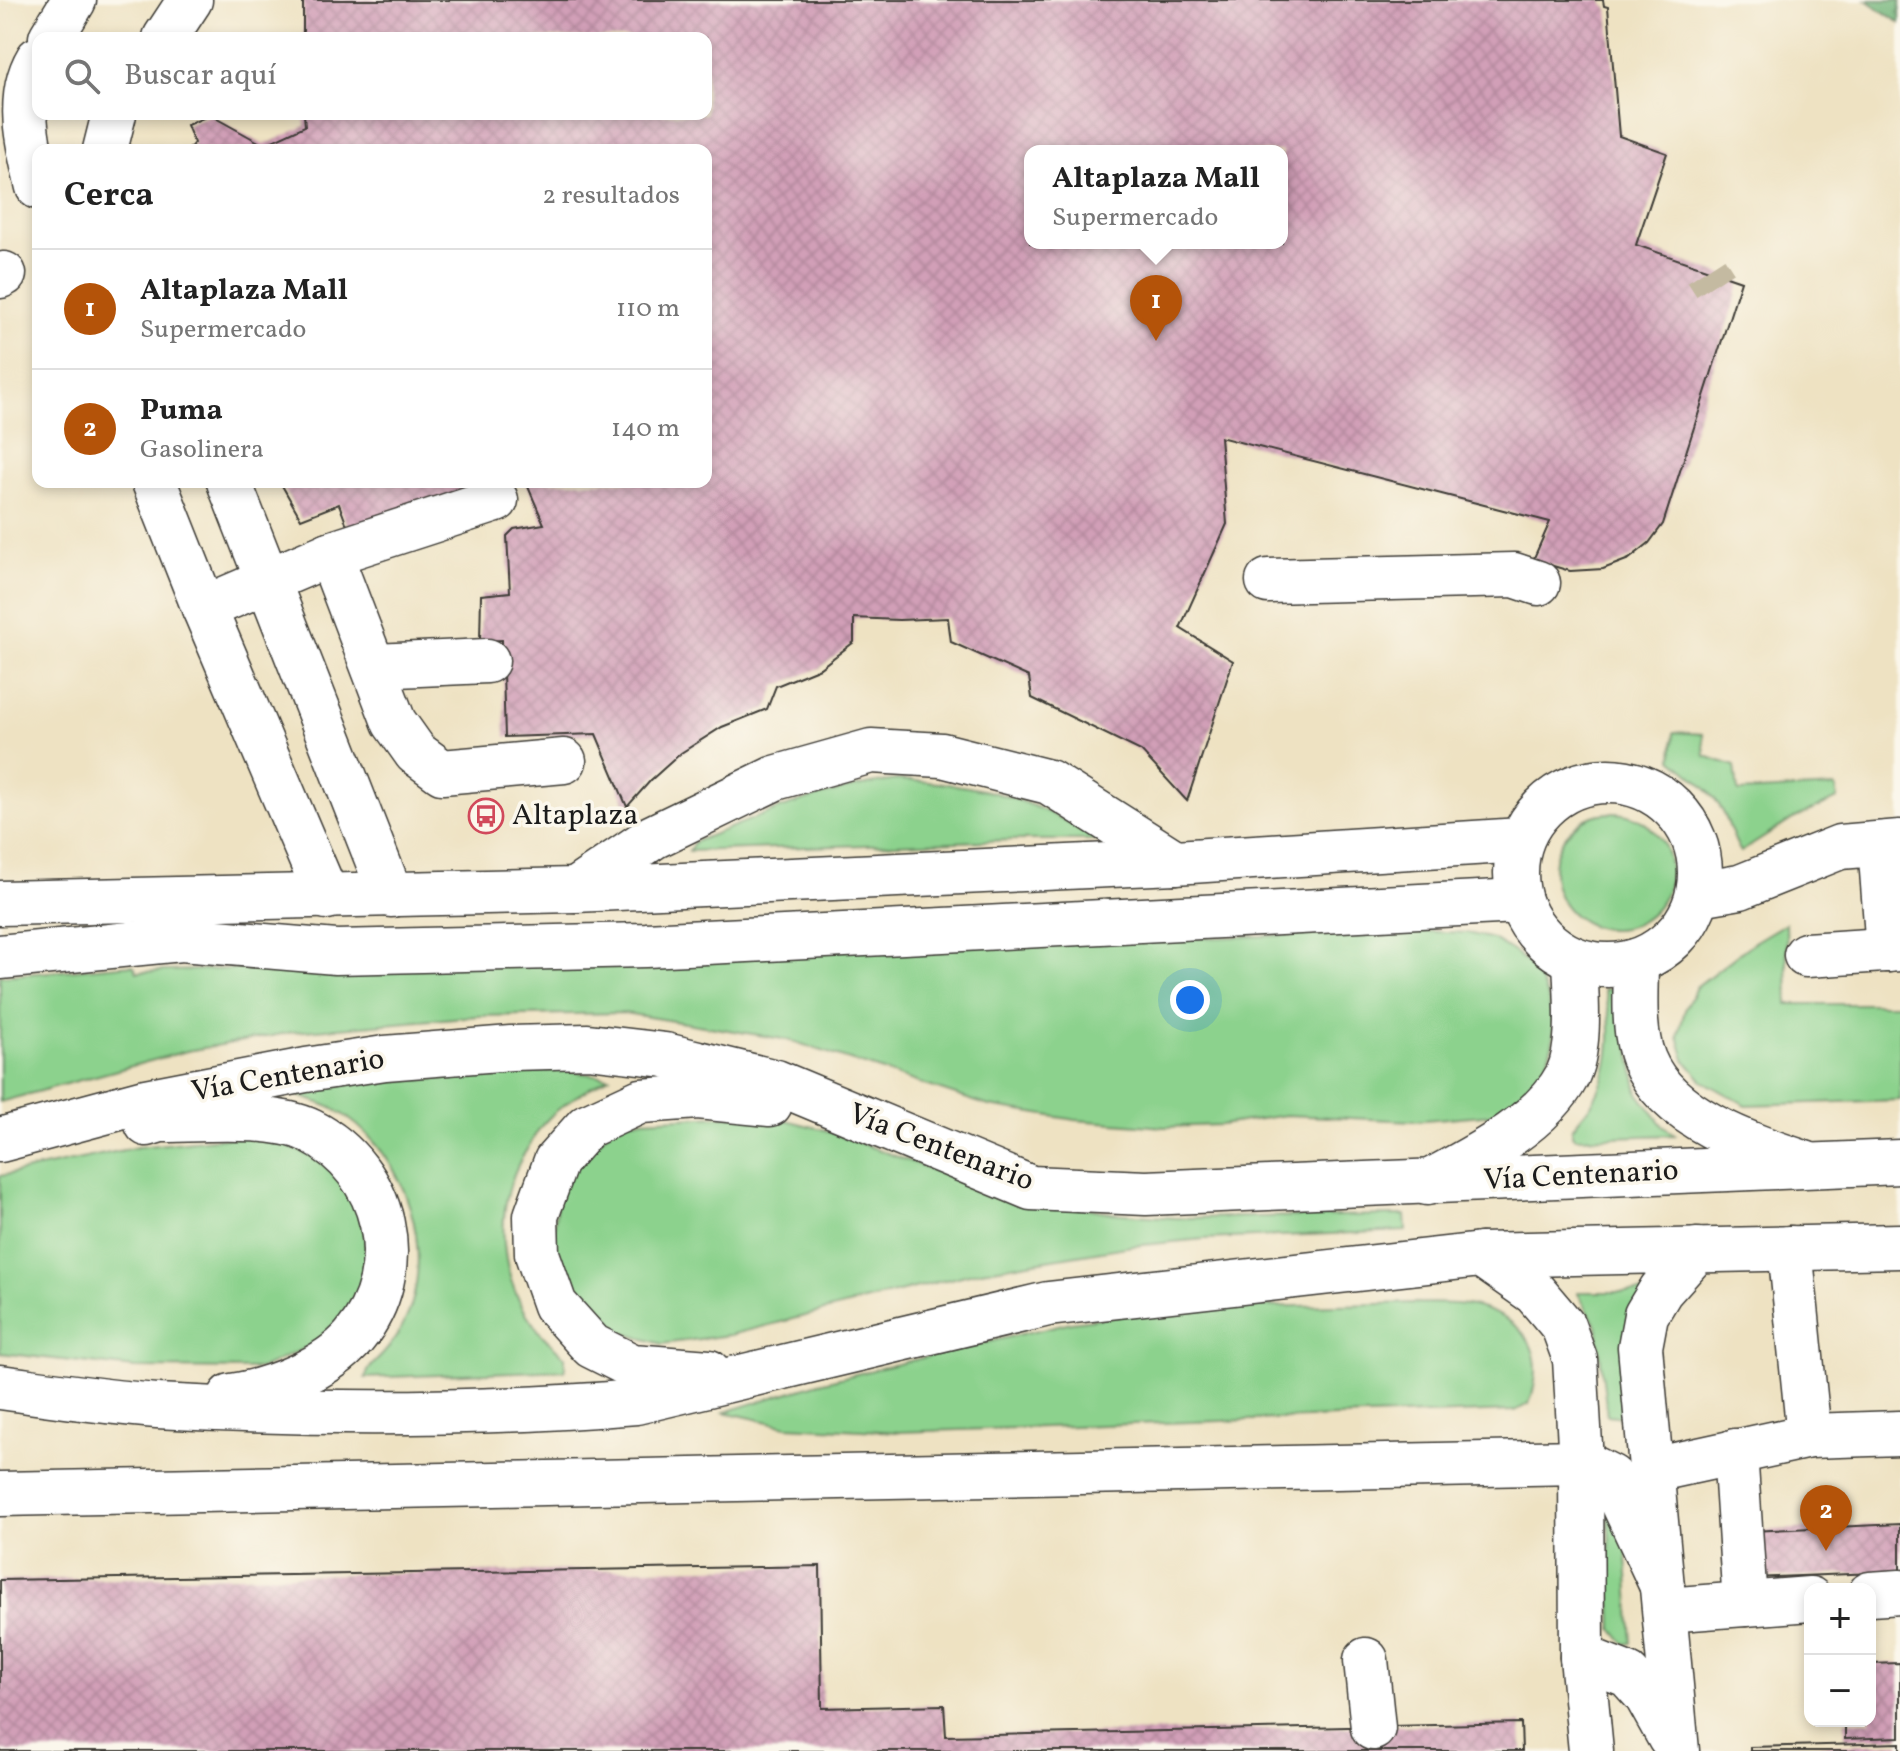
<!DOCTYPE html>
<html lang="es">
<head>
<meta charset="utf-8">
<style>
  :root { --surface:#fff; --page:#f2f2f2; --text:#222; --muted:#767676; --line:#e0e0e0; --accent:#b45309 }
  body { margin:0; font-family:Vollkorn,serif; background:var(--page); color:var(--text) }
  .controls { position:absolute; right:24px; bottom:24px; display:grid; overflow:hidden; border-radius:16px; box-shadow:0 4px 12px #0003 }
  .controls button { width:72px; height:72px; display:grid; place-items:center; padding:0; border:0; border-bottom:2px solid var(--line); background:var(--surface); color:var(--text); font:40px sans-serif }
  .you { position:absolute; left:1190px; top:1000px; width:28px; height:28px; margin:-20px; border:6px solid #fff; border-radius:50%; background:#1a73e8; box-shadow:0 0 0 12px #1a73e833 }
  .badge { display:grid; place-items:center; width:52px; height:52px; border-radius:50%; background:var(--accent); color:#fff; font-size:26px; font-weight:700 }
  .pin { position:absolute; translate:-50% -66px; filter:drop-shadow(0 2px 4px #0008) }
  .pin::after { content:''; position:absolute; top:42px; width:28px; height:24px; background:inherit; clip-path:polygon(0 0,100% 0,50% 100%) }
  .popup { position:absolute; left:1024px; top:145px; width:264px; height:104px; box-sizing:border-box; display:grid; place-content:center; border-radius:16px; background:var(--surface); filter:drop-shadow(0 2px 6px #0005); font-size:26px; white-space:nowrap; color:var(--muted) }
  .popup b { font-size:30px; color:var(--text) }
  .popup::after { content:''; position:absolute; left:50%; top:100%; margin-left:-16px; border:16px solid transparent; border-top-color:var(--surface) }
  .list { margin:0; padding:0; list-style:none }
  h2 { display:flex; justify-content:space-between; align-items:center; height:104px; margin:0; padding:0 32px; font-size:34px }
  h2 small { font-size:26px; font-weight:400; color:var(--muted) }
  .list li { display:grid; grid-template-columns:52px 1fr auto; gap:24px; align-items:center; box-sizing:border-box; height:120px; padding:0 32px; border-top:2px solid var(--line) }
  .list b { display:block; font-size:30px; white-space:nowrap }
  .list p { margin:0; font-size:26px; white-space:nowrap; color:var(--muted) }
  .list em { font-size:26px; font-style:normal; color:var(--muted) }
  .icon { flex:none; width:44px; height:44px; fill:none; stroke:currentColor; stroke-width:2; stroke-linecap:round; stroke-linejoin:round }
  .map { position:relative; flex:none; width:1900px; height:1751px; overflow:hidden }
  .search { position:absolute; background:var(--surface); box-shadow:0 4px 12px #0003; left:32px; top:32px; width:680px; height:88px; display:flex; align-items:center; gap:20px; box-sizing:border-box; padding:0 28px; border-radius:16px; color:var(--muted); font-size:30px }
  .panel { position:absolute; background:var(--surface); box-shadow:0 4px 12px #0003; left:32px; top:144px; width:680px; height:344px; border-radius:16px }
  .map>svg:first-child { display:block }
</style>
</head>
<body>
<div class="map">
<svg width="1900" height="1751" viewBox="0 0 1900 1751">
  <defs>
    <pattern id="forest-firs" width="22" height="20" patternUnits="userSpaceOnUse" patternTransform="scale(2)"><rect width="22" height="20" fill="#71b478"/><path d="M5 1l3.5 6h-7zM16 11l3.5 6h-7z" fill="#5c9262"/></pattern>
    <pattern id="building-cross-hatch" width="8" height="8" patternUnits="userSpaceOnUse" patternTransform="scale(2)"><rect width="8" height="8" fill="#d19fb7"/><path d="M0 0l8 8M0 8l8-8" fill="none" stroke="#b3889d"/></pattern>
  </defs>
  <rect width="100%" height="100%" fill="#fbf7ec"/>
  <filter id="ink" filterUnits="userSpaceOnUse"><feTurbulence type="fractalNoise" baseFrequency=".0125" numOctaves="2"/><feDisplacementMap in="SourceGraphic" scale="16" xChannelSelector="R" yChannelSelector="G"/><feConvolveMatrix kernelMatrix="1 2 1 2 8 2 1 2 1" color-interpolation-filters="sRGB"/></filter>
  <filter id="wash" filterUnits="userSpaceOnUse"><feTurbulence type="fractalNoise" baseFrequency=".006" numOctaves="4" result="noise"/><feDisplacementMap in="SourceGraphic" scale="32" xChannelSelector="R" yChannelSelector="G"/><feGaussianBlur stdDeviation="1.8" result="paint"/><feColorMatrix in="noise" values="0 0 0 0 0 0 0 0 0 0 0 0 0 0 0 0 0 1.4 0 .05"/><feComposite in="paint" operator="in"/></filter>
  <g filter="url(#wash)">
    <rect width="100%" height="100%" fill="#eee2c2"/>
    <g fill="#8cd28d" stroke="#547754" stroke-width="2">
      <path d="M1674,732L1703,734L1705,756L1735,766L1738,792L1836,787L1838,799L1793,819L1741,852C1733,840 1731,829 1725,816C1714,791 1692,776 1672,759Z"/>
      <path d="M896,780C980,783 1028,797 1100,840H1014L689,851L694,842C764,814 821,790 896,780Z"/>
      <circle cx="1612" cy="871" r="58"/>
      <polygon points="1786,923 1788,1004 1900,1004 1900,1100 1746,1105 1703,1081 1685,1060 1678,1036 1685,1010 1696,987 1754,942"/>
      <polygon points="1421,931 1468,933 1493,939 1517,954 1535,970 1548,998 1553,1024 1553,1042 1542,1078 1524,1097 1495,1114 1413,1121 1286,1115 1221,1125 1164,1127 1075,1120 989,1106 789,1040 624,1013 477,1016 293,1032 187,1051 0,1102 0,976 133,965 137,972"/>
      <path d="M1604,989L1619,990L1638,1093L1663,1126L1675,1135L1575,1138L1572,1135V1129C1578,1120 1585,1113 1591,1104C1613,1071 1614,1026 1604,989Z"/>
      <path d="M560,1070L609,1077C586,1090 562,1103 544,1123C536,1131 531,1144 524,1154C492,1208 498,1282 539,1331C547,1341 557,1349 565,1357V1370L365,1378C369,1366 375,1363 383,1354C394,1342 406,1322 411,1306C433,1235 400,1146 334,1109C321,1103 307,1099 293,1094C348,1080 404,1080 461,1078C494,1077 527,1072 560,1070Z"/>
      <polygon points="763,1114 825,1130 971,1184 1112,1213 1175,1218 1405,1215 1406,1231 1204,1239 1132,1246 981,1271 730,1335 662,1344 609,1329 567,1290 552,1250 559,1181 619,1121"/>
      <polygon points="241,1136 285,1145 317,1158 341,1180 364,1223 367,1278 338,1333 260,1369 135,1368 0,1353 0,1176 138,1147"/>
      <polygon points="1577,1292 1644,1292 1632,1418 1607,1415 1597,1326"/>
      <path d="M1417,1303C1436,1304 1462,1302 1480,1308C1530,1323 1547,1356 1529,1404L1515,1411L899,1432L787,1426L725,1412L819,1383L1071,1322L1172,1309Z"/>
      <polygon points="1608,1504 1625,1523 1632,1643 1625,1644 1613,1629"/>
    </g>
    <polygon fill="url(#forest-firs)" stroke="#46684a" stroke-width="2" points="1866,0 1900,0 1900,23"/>
    <g id="blocks">
      <g fill="url(#building-cross-hatch)" fill-rule="evenodd">
        <path d="M303,0H1603L1604,6L1608,7L1619,136L1667,153L1636,245L1741,281L1663,524L1649,543L1629,559L1603,569L1570,571L1533,560L1550,522L1220,437L1227,524L1180,628L1233,661L1187,801L1141,751L1032,698L1029,677L951,642L948,618L899,620L854,618V642L820,668L776,686L767,709L722,727L681,753L651,780L627,807L596,734L505,737L502,640L480,641L481,595L510,592L507,536L514,529L544,524L526,482H706V150H188L194,143L187,125L210,115L264,145L305,126L304,114H706V38H303ZM1030,151H1282V243H1030Z"/>
        <polygon points="280,482 493,482 348,528 339,504 301,519"/>
        <polygon points="1900,1524 1900,1572 1752,1578 1750,1531"/>
        <polygon points="820,1566 822,1708 944,1705 946,1736 1521,1723 1522,1751 0,1751 0,1580"/>
        <polygon points="1900,1663 1900,1737 1845,1739 1845,1721 1870,1721 1870,1664"/>
        <polygon points="1900,1743 1900,1751 1750,1751 1750,1747"/>
      </g>
    </g>
  </g>
  <g filter="url(#ink)">
    <use href="#blocks" fill-opacity="0" stroke="#3c3a35" stroke-width="2"/>
    <g fill="none" stroke-linecap="round" stroke-linejoin="round">
      <polyline stroke="#c4baa1" stroke-width="44" stroke-dasharray="44 22" stroke-linecap="butt" points="1706,270 1715,284"/>
      <g stroke="#3c3a35" stroke-width="47">
        <g id="minor">
          <polyline points="51,38 74,0"/>
          <polyline points="165,38 190,0"/>
          <path d="M38,59C15,97 28,147 38,187"/>
          <polyline points="105,150 114,114"/>
          <polyline points="0,276 4,274"/>
          <polyline points="154,482 204,608 327,897"/>
          <polyline points="229,482 391,895"/>
          <polyline points="330,554 496,500"/>
          <polyline points="1268,581 1514,575 1538,583"/>
          <polyline points="204,608 330,554 394,722 416,753 442,772 564,761"/>
          <polyline points="374,666 487,661"/>
          <circle cx="1608" cy="873" r="92"/>
          <polyline points="1880,844 1888,950"/>
          <polyline points="575,890 653,837 775,778 871,751 942,755 1049,782 1175,862"/>
          <polyline points="1699,894 1740,887 1840,847 1900,842"/>
          <polyline points="0,903 575,890 1175,862 1521,840"/>
          <polyline points="1806,955 1900,949"/>
          <polyline points="0,957 181,939 336,952 646,945 1519,901"/>
          <path d="M1636,961C1636,993 1632,1030 1644,1060C1668,1119 1753,1146 1807,1164"/>
          <path d="M1427,1183C1473,1158 1542,1124 1567,1076C1582,1046 1576,993 1575,960"/>
          <polyline points="1790,1248 1809,1436"/>
          <polyline points="1481,1255 1535,1293 1563,1326 1575,1359 1581,1462 1582,1657 1591,1751"/>
          <polyline points="1735,1451 1745,1604"/>
          <polyline points="1653,1470 1809,1436 1900,1433"/>
          <polyline points="0,1494 1581,1462 1611,1477 1662,1586"/>
          <polyline points="1870,1594 1900,1592"/>
          <polyline points="1665,1610 1810,1599"/>
          <polyline points="1582,1657 1628,1675 1646,1695 1670,1738"/>
          <polyline points="1366,1660 1373,1728"/>
          <polyline points="1677,1751 1640,1347 1646,1315 1661,1290 1697,1250"/>
        </g>
      </g>
      <g stroke="#3c3a35" stroke-width="47">
        <g id="highway">
          <path d="M147,1124L160,1120C200,1120 276,1113 310,1131C387,1170 410,1269 354,1337C328,1368 271,1391 231,1396"/>
          <polyline points="0,1140 145,1101 306,1070 385,1058 511,1048 588,1046 665,1055 776,1082 1031,1188 1146,1193 1900,1162"/>
          <polyline points="709,1372 632,1366 592,1346 555,1305 537,1254 536,1216 556,1161 587,1126 641,1101 698,1097 770,1104"/>
          <path d="M0,1387C52,1394 104,1402 157,1406C316,1415 476,1415 636,1402L1048,1304L1481,1255L1900,1246"/>
        </g>
      </g>
      <use href="#minor" stroke="#fff" stroke-width="44"/>
      <use href="#highway" stroke="#fff" stroke-width="44"/>
    </g>
  </g>
  <defs>
    <g id="bus-ring" transform="scale(1.8)"><circle r="9.5" fill="#fbf7ec" stroke="#d1495b" stroke-width="1.5"/><path d="M-5-6H5V4H4V6H2V4H-2V6H-4V4H-5ZM-3.5-4V0h7V-4ZM-3.5 1.2v1.5H-2V1.2ZM2 1.2v1.5H3.5V1.2Z" fill="#d1495b"/></g>
  </defs>
  <g fill-rule="evenodd">
    <use href="#bus-ring" x="486" y="816"/>
  </g>
  <g text-anchor="middle" dominant-baseline="central" stroke-width="7" stroke-linejoin="round" paint-order="stroke">
    <g font-size="30" fill="#1c1c1c" stroke="#fbf7ec" text-anchor="start">
      <text x="512" y="816">Altaplaza</text>
    </g>
    <g font-size="30" fill="#1c1c1c" stroke="#fbf7ec">
      <text transform="translate(288 1076) rotate(-10)">Vía Centenario</text>
      <text transform="translate(941 1148) rotate(21)">Vía Centenario</text>
      <text transform="translate(1581 1176) rotate(-3)">Vía Centenario</text>
    </g>
  </g>
</svg>
<div class="controls">
<button>+</button>
<button>−</button>
</div>
<div class="you"></div>
<div class="pin badge" style="left:1156px;top:341px">1</div>
<div class="popup"><b>Altaplaza Mall</b>Supermercado</div>
<div class="pin badge" style="left:1826px;top:1551px">2</div>
<div class="search"><svg class="icon" aria-label="search" viewBox="0 0 24 24"><circle cx="10" cy="10" r="6"/><path d="M15 15l6 6"/></svg>Buscar aquí</div>
<section class="panel">
<h2>Cerca<small>2 resultados</small></h2>
<ul class="list">
<li><span class="badge">1</span><div><b>Altaplaza Mall</b><p>Supermercado</p></div><em>110 m</em></li>
<li><span class="badge">2</span><div><b>Puma</b><p>Gasolinera</p></div><em>140 m</em></li>
</ul>
</section>
</div>
</body>
</html>
